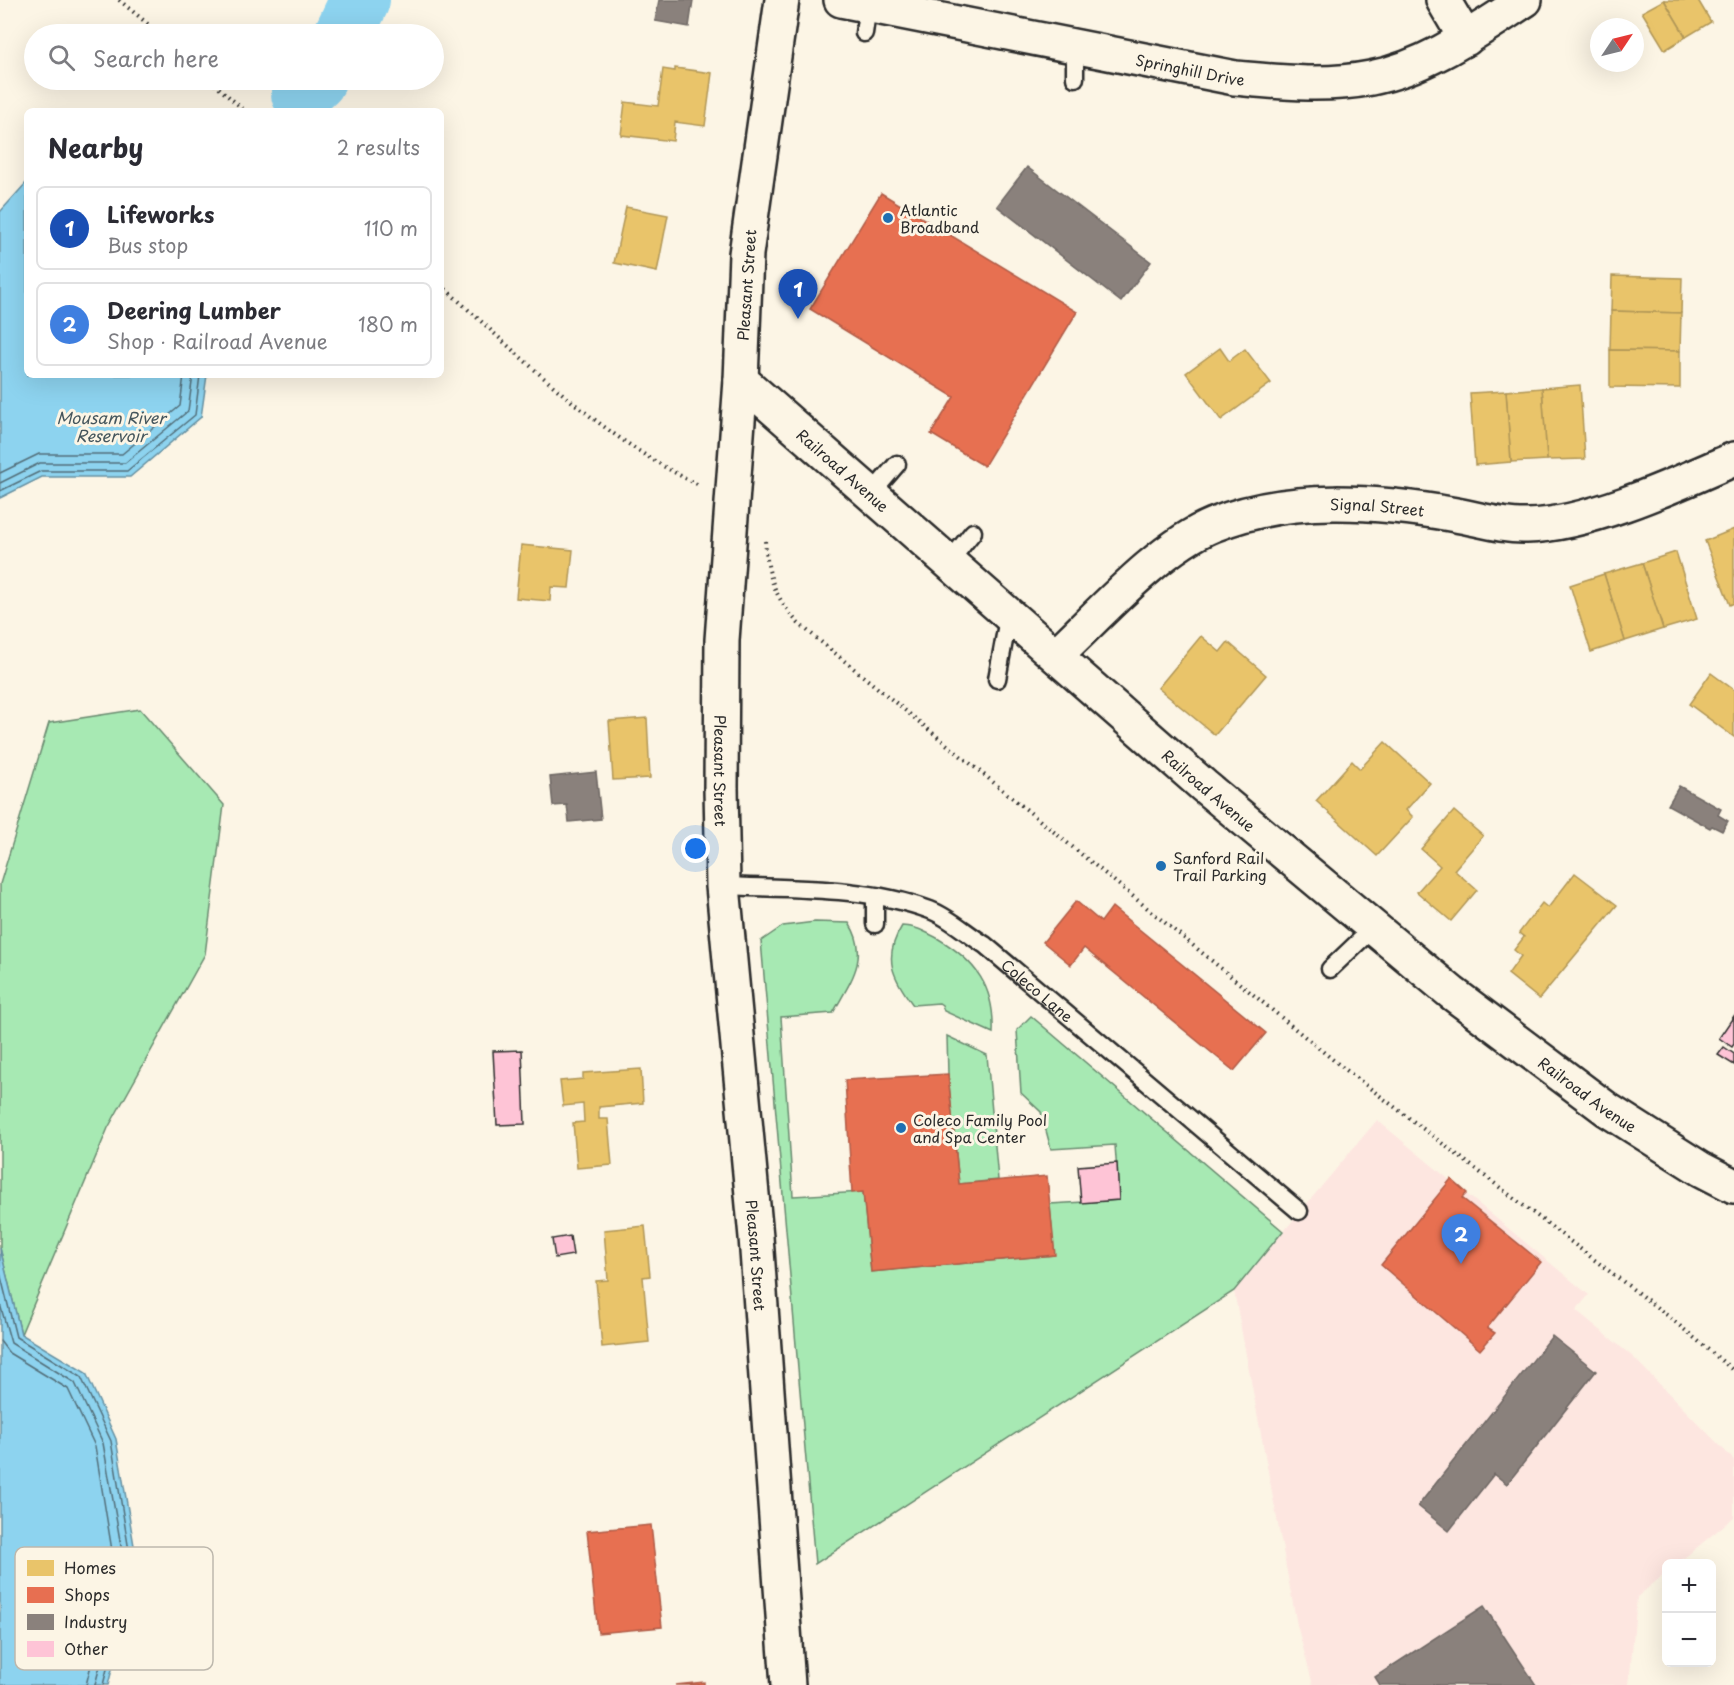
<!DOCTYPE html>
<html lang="en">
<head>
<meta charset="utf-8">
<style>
  :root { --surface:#fff; --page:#f7f7f7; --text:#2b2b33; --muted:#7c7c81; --line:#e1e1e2; --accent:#b45309 }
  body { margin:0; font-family:"Playpen Sans",sans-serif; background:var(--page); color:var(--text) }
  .controls { position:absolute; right:18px; bottom:18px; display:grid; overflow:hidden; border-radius:9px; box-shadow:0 6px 24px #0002 }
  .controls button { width:54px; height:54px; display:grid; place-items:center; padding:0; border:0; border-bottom:2px solid var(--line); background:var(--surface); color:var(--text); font:30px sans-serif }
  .compass { position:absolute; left:1590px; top:18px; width:54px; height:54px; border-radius:50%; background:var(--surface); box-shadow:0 6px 24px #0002; rotate:55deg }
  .you { position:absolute; left:696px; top:849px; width:21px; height:21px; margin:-15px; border:4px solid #fff; border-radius:50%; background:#1a73e8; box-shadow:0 0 0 9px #1a73e833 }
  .badge { display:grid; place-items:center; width:39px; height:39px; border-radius:50%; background:var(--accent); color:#fff; font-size:20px; font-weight:700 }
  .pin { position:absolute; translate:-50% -50px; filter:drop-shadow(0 2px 3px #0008) }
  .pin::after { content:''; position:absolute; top:32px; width:21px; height:18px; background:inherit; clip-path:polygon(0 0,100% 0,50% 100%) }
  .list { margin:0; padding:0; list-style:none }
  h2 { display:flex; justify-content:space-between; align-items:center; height:78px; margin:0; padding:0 24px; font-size:26px }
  h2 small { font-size:20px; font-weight:400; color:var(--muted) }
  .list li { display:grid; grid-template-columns:39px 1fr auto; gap:18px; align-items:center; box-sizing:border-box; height:84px; margin:0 12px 12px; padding:0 12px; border:2px solid var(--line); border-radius:9px }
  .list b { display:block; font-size:22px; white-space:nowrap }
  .list p { margin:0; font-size:20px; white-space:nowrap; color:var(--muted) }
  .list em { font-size:20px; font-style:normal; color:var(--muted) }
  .icon { flex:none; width:33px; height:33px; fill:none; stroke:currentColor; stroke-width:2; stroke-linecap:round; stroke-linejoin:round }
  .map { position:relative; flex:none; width:1734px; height:1685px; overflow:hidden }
  .search { position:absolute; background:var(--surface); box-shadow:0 6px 24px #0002; left:24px; top:24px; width:420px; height:66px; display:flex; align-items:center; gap:15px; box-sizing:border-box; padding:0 21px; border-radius:33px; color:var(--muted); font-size:22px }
  .panel { position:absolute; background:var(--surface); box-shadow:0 6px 24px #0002; left:24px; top:108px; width:420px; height:270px; border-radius:9px }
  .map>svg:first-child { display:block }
</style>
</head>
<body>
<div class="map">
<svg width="1734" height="1685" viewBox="0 0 1734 1685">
  <rect width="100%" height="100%" fill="#fcf5e5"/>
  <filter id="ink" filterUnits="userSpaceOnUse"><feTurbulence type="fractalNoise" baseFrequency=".0167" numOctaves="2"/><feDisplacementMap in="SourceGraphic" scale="12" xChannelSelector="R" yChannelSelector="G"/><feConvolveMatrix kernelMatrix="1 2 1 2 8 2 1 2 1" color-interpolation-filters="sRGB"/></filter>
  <g filter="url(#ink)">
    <polygon fill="#fde6e0" points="1377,1120 1589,1295 1576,1310 1633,1357 1734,1460 1734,1517 1678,1563 1666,1564 1666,1573 1637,1597 1629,1685 1313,1685 1297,1625 1234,1291"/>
    <g fill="#a7e9b3" stroke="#698a6f" stroke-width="1.5">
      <polygon points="140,709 224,805 205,954 108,1128 21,1334 0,1248 0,884 49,723"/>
      <path d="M815,922L849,923C871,957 850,982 833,1013L781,1017L793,1196L863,1192L871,1272L1054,1255L1050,1204L1119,1200L1115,1145L1051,1149L1041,1112L1021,1093L1017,1030L1031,1016L1283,1231L1234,1291L815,1564L761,941L783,926Z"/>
      <path d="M902,926C916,926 925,932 937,938C976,961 995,987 993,1033L944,1011L942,1005L939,1003L913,1005C893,978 882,958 902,926Z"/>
      <polygon points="947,1036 987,1055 998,1180 959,1184 948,1074"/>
    </g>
    <g fill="#8dd3ef" stroke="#6690a1" stroke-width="1.5">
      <polygon points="27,182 27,375 207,375 201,417 130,477 42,477 0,498 0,212"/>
      <polygon points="0,1248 21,1334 86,1373 116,1439 138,1569 108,1685 0,1685"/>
    </g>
    <g fill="#e9c46a" stroke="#b09657" stroke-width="1.5">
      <polygon points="1664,0 1698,0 1711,22 1686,37"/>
      <polygon points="1664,0 1686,37 1665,50 1642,12"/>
      <polygon points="675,68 712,73 705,126 675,122 673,141 621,135 625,102 658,106 663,69 675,71"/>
      <polygon points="626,207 668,215 657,272 614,263"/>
      <polygon points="1612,276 1682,278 1681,313 1611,311"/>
      <polygon points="1611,311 1681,313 1680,351 1610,350"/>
      <polygon points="1220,348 1229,361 1245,349 1271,383 1221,420 1186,373"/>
      <polygon points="1610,350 1680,351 1680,388 1610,387"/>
      <polygon points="1580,385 1585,459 1547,460 1542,388"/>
      <polygon points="1542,388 1547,460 1511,462 1506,391"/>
      <polygon points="1506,391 1511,462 1475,465 1470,393"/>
      <polygon points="1734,529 1734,603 1730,605 1705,541"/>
      <polygon points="521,545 573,550 569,588 551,587 550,601 516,598"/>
      <polygon points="1676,552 1697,619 1663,629 1642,563"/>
      <polygon points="1642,563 1663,629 1625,641 1604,574"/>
      <polygon points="1604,574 1625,641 1591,652 1570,585"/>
      <polygon points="1201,636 1220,652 1228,642 1266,675 1215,735 1158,688"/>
      <polygon points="1711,673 1734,690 1734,737 1689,704"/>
      <polygon points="647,718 650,778 613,780 609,721"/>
      <polygon points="1385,742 1430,783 1406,810 1413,817 1377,856 1316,801 1352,761 1360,769"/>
      <polygon points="1454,811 1483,836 1454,870 1477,890 1451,921 1417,892 1440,866 1421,849"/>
      <polygon points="1575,873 1617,905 1539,999 1508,974 1521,956 1514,950 1524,937 1519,933 1542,903 1548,908"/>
      <polygon points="641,1069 643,1103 599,1107 599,1119 608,1119 612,1165 577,1168 573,1123 584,1122 583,1104 563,1106 560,1081 583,1079 583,1073"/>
      <polygon points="645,1226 650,1276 643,1277 649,1342 602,1347 596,1281 608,1280 604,1230"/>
    </g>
    <g fill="#e76f51" stroke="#af5b46" stroke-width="1.5">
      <polygon points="881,193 1077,312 984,466 931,434 954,397 810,309"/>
      <polygon points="1076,901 1101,922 1112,907 1266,1033 1234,1071 1084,948 1071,965 1043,942"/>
      <polygon points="948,1074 959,1184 1047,1176 1055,1255 871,1272 863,1192 852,1193 845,1080"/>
      <polygon points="1451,1179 1467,1193 1462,1198 1541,1262 1487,1328 1495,1333 1480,1350 1381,1265"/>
      <polygon points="651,1525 662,1627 598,1633 587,1531"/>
      <polygon points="704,1682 704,1685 675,1685"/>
    </g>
    <g fill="#8a817c" stroke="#6e6764" stroke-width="1.5">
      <polygon points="659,0 693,0 689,27 655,21"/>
      <polygon points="1027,167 1151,262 1121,302 997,206"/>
      <polygon points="596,772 601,819 569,822 567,805 553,806 550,777"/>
      <polygon points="1679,786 1721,809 1718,815 1728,821 1722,831 1712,826 1710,828 1668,805"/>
      <polygon points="1552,1336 1596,1371 1507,1484 1494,1474 1449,1531 1418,1506"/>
      <polygon points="1484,1606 1536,1685 1380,1685 1375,1677"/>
    </g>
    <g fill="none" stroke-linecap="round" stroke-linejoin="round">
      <g stroke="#526e79" stroke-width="1.5">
        <polyline points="0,473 39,454 122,454 180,406 184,375"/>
        <polyline points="0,483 40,463 125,463 188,411 193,375"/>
        <polyline points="0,491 41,471 127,471 195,415 200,375"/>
        <polyline points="0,1273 16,1337 81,1377 111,1441 132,1569 103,1685"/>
        <polyline points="0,1304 11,1343 75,1383 103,1443 125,1569 95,1685"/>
        <polyline points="0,1341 9,1353 68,1389 95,1446 115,1569 86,1685"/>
      </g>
      <g stroke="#8dd3ef" stroke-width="60">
        <polyline points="344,34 360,0"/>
        <polyline points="301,94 316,80"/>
      </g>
    </g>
    <g fill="#fec4d6" stroke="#2b2b2b" stroke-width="1.5">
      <polygon points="1734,1016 1734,1044 1732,1047 1719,1038"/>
      <polygon points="1724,1047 1734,1054 1734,1065 1718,1055"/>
      <polygon points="522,1050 525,1124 497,1125 493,1051"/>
      <polygon points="1117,1163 1119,1200 1081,1203 1078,1166"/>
      <polygon points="570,1236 573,1255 555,1258 552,1239"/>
    </g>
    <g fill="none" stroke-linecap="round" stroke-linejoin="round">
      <g stroke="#2b2b2b" stroke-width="21">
        <g id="service">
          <polyline points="864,33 868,5"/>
          <polyline points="1075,78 1075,47"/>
          <polyline points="871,494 897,464"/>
          <polyline points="949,562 973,532"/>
          <polyline points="997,679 1009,613"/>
          <path id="s1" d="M723,886C791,889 865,886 930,910C949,917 967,934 985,945L1299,1211"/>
          <polyline points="875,897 875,924"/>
          <polyline points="1330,969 1373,928"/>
        </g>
      </g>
      <g stroke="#2b2b2b" stroke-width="38">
        <g id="minor">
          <path id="s2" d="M841,0L1235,78C1280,82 1326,87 1371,78C1428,67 1477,31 1525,0"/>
          <polyline points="1443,0 1466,39"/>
          <path id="s3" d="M741,380L1204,786L1452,993L1608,1110L1701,1169L1734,1186"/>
          <path id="s4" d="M1056,655C1099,615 1159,547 1213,525C1288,494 1378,501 1456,515C1479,519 1503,527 1527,526C1588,525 1677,484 1734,459"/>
        </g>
      </g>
      <g stroke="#2b2b2b" stroke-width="38">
        <g id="secondary">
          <path id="s5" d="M782,0L746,254L741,380L722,640L721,788L723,886L756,1237L788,1685"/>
        </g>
      </g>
      <g stroke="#2b2b2b" stroke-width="4" stroke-dasharray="1.5 4.5" stroke-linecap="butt">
        <polyline points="119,0 160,34"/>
        <polyline points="210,80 245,111"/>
        <path d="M441,285C523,358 599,437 699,485"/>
        <path d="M765,541C768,577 774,596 798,623L1337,1063L1668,1316L1734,1371"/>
      </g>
      <use href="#service" stroke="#fcf5e5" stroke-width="16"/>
      <use href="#minor" stroke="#fcf5e5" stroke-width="33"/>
      <use href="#secondary" stroke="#fcf5e5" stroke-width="33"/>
    </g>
  </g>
  <g fill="#1f6fb2" stroke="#fcf5e5" stroke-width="2">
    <circle cx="888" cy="218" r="6"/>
    <circle cx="1161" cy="866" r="6"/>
    <circle cx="901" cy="1128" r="6"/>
  </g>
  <g text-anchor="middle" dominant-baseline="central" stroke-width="6" stroke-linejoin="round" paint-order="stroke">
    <g font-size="15" fill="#2b2b2b" stroke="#fcf5e5">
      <text stroke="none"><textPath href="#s2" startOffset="356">Springhill Drive</textPath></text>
      <text transform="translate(746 285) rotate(-86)">Pleasant Street</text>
      <text stroke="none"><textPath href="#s3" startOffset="136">Railroad Avenue</textPath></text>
      <text stroke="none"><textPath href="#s4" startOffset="372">Signal Street</textPath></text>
      <text stroke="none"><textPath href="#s5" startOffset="774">Pleasant Street</textPath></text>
      <text stroke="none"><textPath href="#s3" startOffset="622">Railroad Avenue</textPath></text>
      <text stroke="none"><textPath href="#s1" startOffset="344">Coleco Lane</textPath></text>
      <text stroke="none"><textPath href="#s3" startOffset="1108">Railroad Avenue</textPath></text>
      <text stroke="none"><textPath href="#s5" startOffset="1260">Pleasant Street</textPath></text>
    </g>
    <g font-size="15" fill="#2b2b2b" stroke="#fcf5e5" text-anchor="start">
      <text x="900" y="209">Atlantic<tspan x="900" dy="17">Broadband</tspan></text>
      <text x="1173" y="857">Sanford Rail<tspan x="1173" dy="17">Trail Parking</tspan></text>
      <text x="913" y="1119">Coleco Family Pool<tspan x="913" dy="17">and Spa Center</tspan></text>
    </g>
    <g font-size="16" font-style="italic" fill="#44555c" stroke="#fcf5e5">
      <text x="111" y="417">Mousam River<tspan x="111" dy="18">Reservoir</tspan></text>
    </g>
  </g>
  <rect x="15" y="1547" width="198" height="123" rx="9" fill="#fcf5e5" stroke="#bdb8ad" stroke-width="1.5"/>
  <rect x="27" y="1560" width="27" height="16" fill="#e9c46a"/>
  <rect x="27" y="1587" width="27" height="16" fill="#e76f51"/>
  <rect x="27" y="1614" width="27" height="16" fill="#8a817c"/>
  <rect x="27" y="1641" width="27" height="16" fill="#fec4d6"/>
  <g font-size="16" fill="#2b2b2b">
    <text x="64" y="1574">Homes</text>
    <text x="64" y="1601">Shops</text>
    <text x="64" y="1628">Industry</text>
    <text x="64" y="1655">Other</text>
  </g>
</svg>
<div class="controls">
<button>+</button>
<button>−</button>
</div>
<svg class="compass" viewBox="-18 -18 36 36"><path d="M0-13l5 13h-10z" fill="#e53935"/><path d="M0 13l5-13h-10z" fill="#7c7c81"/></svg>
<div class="you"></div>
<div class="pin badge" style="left:798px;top:319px;background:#1a4fb4">1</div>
<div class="pin badge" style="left:1461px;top:1264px;background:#3f7fe0">2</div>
<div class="search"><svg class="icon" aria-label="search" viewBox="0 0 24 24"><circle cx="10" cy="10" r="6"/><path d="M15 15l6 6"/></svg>Search here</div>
<section class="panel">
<h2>Nearby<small>2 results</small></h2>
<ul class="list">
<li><span class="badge" style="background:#1a4fb4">1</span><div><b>Lifeworks</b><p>Bus stop</p></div><em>110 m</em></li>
<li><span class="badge" style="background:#3f7fe0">2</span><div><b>Deering Lumber</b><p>Shop · Railroad Avenue</p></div><em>180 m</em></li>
</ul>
</section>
</div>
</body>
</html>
